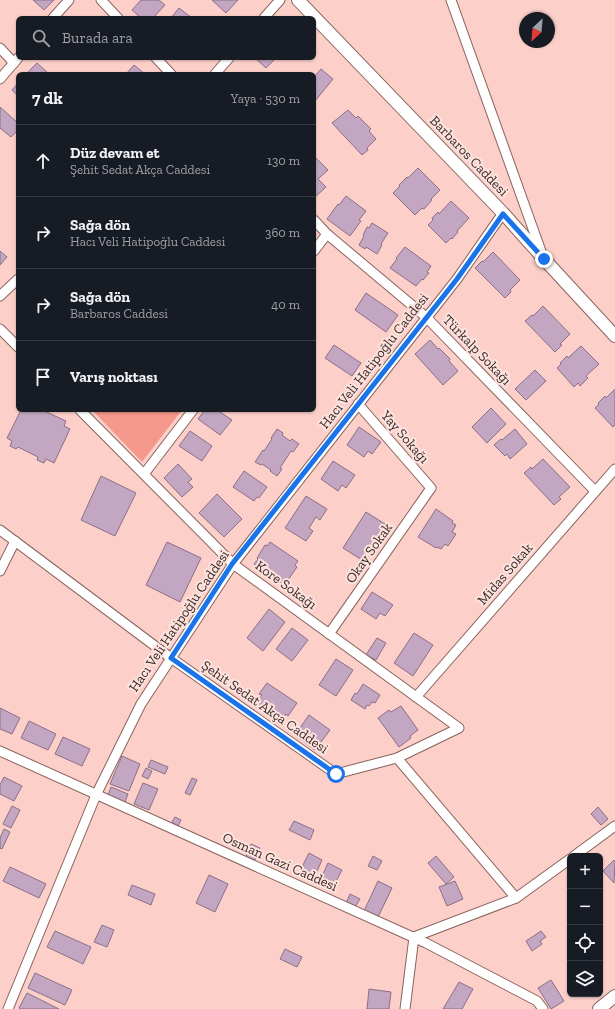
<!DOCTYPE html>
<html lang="tr">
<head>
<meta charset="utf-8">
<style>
  :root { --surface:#171b24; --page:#20242c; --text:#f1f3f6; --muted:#9ea1a6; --line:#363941 }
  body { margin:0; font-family:"Zilla Slab",serif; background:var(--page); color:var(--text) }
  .controls { position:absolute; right:12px; bottom:12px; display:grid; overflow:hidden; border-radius:6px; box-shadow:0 1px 3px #0004 }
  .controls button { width:36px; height:36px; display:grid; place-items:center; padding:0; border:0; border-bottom:1px solid var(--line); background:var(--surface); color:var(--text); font:20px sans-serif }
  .compass { position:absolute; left:519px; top:12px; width:36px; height:36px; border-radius:50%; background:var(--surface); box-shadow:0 1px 3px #0004; rotate:206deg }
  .stop { position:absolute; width:12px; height:12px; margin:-9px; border:3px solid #1a73e8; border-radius:50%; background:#fff }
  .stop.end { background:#1a73e8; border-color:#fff; box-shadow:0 1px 4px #0008 }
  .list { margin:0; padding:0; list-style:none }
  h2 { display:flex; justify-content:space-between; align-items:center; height:52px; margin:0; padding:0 16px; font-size:17px }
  h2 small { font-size:13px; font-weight:400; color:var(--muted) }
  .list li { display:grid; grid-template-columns:26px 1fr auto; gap:12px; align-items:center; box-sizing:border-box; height:72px; padding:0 16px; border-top:1px solid var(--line) }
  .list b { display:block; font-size:15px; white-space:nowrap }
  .list p { margin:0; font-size:13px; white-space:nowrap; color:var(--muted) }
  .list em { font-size:13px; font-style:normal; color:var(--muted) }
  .icon { flex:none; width:22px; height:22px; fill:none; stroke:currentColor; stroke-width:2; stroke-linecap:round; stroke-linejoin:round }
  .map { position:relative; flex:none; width:615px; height:1009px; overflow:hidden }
  .search { position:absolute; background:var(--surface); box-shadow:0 1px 3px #0004; left:16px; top:16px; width:300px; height:44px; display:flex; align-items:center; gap:10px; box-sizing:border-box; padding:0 14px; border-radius:6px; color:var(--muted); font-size:15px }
  .panel { position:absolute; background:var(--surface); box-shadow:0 1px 3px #0004; left:16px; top:72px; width:300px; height:340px; border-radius:6px }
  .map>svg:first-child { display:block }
</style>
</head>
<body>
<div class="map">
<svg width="615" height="1009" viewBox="0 0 615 1009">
  <rect width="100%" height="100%" fill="#fcd0c9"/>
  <polygon fill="#f4998c" points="95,410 182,410 142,462 94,412"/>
  <g fill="#c3a6c1" stroke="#8b6f88">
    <polygon points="33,0 54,0 44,10"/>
    <polygon points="141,0 159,0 165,5 153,18 141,18 132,10"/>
    <polygon points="212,0 238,0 226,13"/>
    <polygon points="179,8 192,18 171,18"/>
    <polygon points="255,58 275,58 275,59 266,68"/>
    <polygon points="37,63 49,74 26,74"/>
    <polygon points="134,65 145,74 126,74"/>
    <polygon points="321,69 333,79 315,101 314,100 314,77"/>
    <polygon points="18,83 18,96 12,90"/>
    <polygon points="0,107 18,123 18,130 11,137 0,128"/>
    <polygon points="348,110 356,118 358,116 371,129 369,131 376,139 367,148 368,150 362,155 332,123"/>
    <polygon points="314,156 328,170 318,179 326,187 314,198"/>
    <polygon points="418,168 440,190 431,199 432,200 424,209 422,208 415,215 393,193 400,186 399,185 407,177 408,178"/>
    <polygon points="346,196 366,211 359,220 361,221 350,236 327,219 338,204 339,205"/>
    <polygon points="451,201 469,218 457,231 458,232 452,239 451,238 446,243 428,225 433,220 432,218 438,212 439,214"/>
    <polygon points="372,223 388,233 381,244 382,245 377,254 366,247 365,249 359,245 364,236 363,235 367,227 369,228"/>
    <polygon points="405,247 431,266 427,272 429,273 423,280 422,279 416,286 390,268 397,259 396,258"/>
    <polygon points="0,251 7,257 0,265"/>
    <polygon points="493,252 520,280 510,290 511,292 505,298 475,268 482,261 483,262"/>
    <polygon points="366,293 398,315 386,332 355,310"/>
    <polygon points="543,306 570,334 560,344 562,345 555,352 525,321 532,315 533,316"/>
    <polygon points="430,340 438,349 439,348 450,359 449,361 458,371 443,385 415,354"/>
    <polygon points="334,345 361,363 352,376 325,358"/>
    <polygon points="581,346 599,364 586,376 588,378 580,386 578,383 574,387 557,368 561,364 560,363 567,356 568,358"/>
    <polygon points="535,370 546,381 526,400 515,389"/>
    <polygon points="615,389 615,425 613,427 595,408 599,404 598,403 605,396 606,398"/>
    <polygon points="491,408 506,424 487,443 472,427"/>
    <polygon points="21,410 42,410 66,421 64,426 70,429 54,463 46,459 44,463 37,460 38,457 18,447 16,449 10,446 12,441 7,438"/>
    <polygon points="205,410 217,410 232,420 220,435 198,419"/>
    <polygon points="359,427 381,442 372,454 368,451 364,457 347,445"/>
    <polygon points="277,429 283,433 282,435 290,441 292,439 299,444 293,452 291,451 280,468 282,469 277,476 270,471 271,470 262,464 261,465 255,462 263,450 264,451 272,439 271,438"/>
    <polygon points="515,429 527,444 510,459 507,454 505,456 494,445 501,439 502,440"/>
    <polygon points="190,431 212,446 202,461 179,446"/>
    <polygon points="543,459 570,487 559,497 561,499 554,505 524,473 531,467 532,469"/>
    <polygon points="333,461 355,475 346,488 342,485 338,491 321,479"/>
    <polygon points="178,464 192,479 188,482 193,487 182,497 164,478"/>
    <polygon points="244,471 267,487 259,498 257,497 254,501 233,487"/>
    <polygon points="101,476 136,493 115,536 81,520"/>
    <polygon points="217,494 242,519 224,537 199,513"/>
    <polygon points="306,496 327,509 320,520 316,517 309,528 313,531 306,541 285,528"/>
    <polygon points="436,509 453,521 452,523 456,525 452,532 456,534 448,546 445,544 441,549 437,547 436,548 418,537"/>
    <polygon points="366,512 385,524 378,535 380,537 370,551 368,550 362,560 343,548"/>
    <polygon points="167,542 201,558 180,602 146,585"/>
    <polygon points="270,542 298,561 295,565 297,567 288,580 285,579 282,584 254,564 258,559 257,558 265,545 267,546"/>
    <polygon points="372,592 393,605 385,616 380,613 376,619 361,609"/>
    <polygon points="269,609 285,622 263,651 247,638"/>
    <polygon points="292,628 308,640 292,661 276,649"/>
    <polygon points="414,633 433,645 413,676 394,663"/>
    <polygon points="377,638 386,643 376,660 366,655"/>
    <polygon points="336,659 353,670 336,696 319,685"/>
    <polygon points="267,683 297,703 288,716 286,714 279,724 254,706 262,695 259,694"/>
    <polygon points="363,684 380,695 375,703 372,702 369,706 367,705 365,709 351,700 355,693 357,694"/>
    <polygon points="401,706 418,730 410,736 411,738 399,747 378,718 389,710 391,712"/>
    <polygon points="0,708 20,718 12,734 0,729"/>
    <polygon points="309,715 330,730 315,750 295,735"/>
    <polygon points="29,721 56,734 48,750 21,738"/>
    <polygon points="63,737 90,749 82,766 55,754"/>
    <polygon points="122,756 140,764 129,791 110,784"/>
    <polygon points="151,760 168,767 165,774 148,767"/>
    <polygon points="146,768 152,771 148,779 142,776"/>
    <polygon points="4,777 22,786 14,801 0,794 0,785"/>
    <polygon points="192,778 197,780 190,795 185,793"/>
    <polygon points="143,783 158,789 149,810 134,804"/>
    <polygon points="111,787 128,794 124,805 107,798"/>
    <polygon points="12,806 20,810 11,828 3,824"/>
    <polygon points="598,807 608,819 601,825 591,814"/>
    <polygon points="175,817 181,820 178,826 172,822"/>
    <polygon points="294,821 314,830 310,840 289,830"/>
    <polygon points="4,829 10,832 2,849 0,848 0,838"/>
    <polygon points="251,844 260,848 255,860 246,857"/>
    <polygon points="309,853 322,860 313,880 299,873"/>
    <polygon points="373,856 382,861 377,870 368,866"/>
    <polygon points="436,856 454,877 446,884 428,863"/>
    <polygon points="614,860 615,862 614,883 603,871"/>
    <polygon points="328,863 342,870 332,889 319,883"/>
    <polygon points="10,867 46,884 39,898 3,881"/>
    <polygon points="209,875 228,884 215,912 196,903"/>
    <polygon points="378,881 392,888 378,917 364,911"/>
    <polygon points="455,881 463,899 447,906 439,887"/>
    <polygon points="132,885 155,894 151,905 128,895"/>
    <polygon points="350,894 360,899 355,907 346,903"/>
    <polygon points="102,925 114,930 107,947 94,942"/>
    <polygon points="55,931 91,947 83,964 47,947"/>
    <polygon points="541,931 546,937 540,941 542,944 532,951 526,941"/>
    <polygon points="285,949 302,957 297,967 280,959"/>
    <polygon points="35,973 72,990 65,1005 28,988"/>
    <polygon points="551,980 564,1001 551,1009 538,988"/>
    <polygon points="459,982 473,989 462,1009 443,1009"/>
    <polygon points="369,989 391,992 389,1009 367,1009"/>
    <polygon points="27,993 59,1009 21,1009 19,1008"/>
  </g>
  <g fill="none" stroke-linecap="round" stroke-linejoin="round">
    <g stroke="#89635d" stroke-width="11">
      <g id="street">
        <polyline points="101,0 118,18"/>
        <polyline points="451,0 542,254"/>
        <polyline points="53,18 69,0"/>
        <polyline points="264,18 280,0"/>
        <polyline points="0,48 14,63"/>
        <polyline points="156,58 171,74"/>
        <polyline points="215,74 229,58"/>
        <polyline points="0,79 18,58"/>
        <polyline points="314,220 327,234 426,317 595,491"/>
        <polyline points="314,251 327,234"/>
        <polyline points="0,296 18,279"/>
        <polyline points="0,329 18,347"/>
        <polyline points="80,410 233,564 459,728 397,758"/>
        <polyline points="144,474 193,410"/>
        <polyline points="0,530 171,658 336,774 397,758 516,898"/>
        <polyline points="0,571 15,541"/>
        <polyline points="329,634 431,488 358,404"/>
        <polyline points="416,697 615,469"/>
        <polyline points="0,751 426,943 537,1001 543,1009"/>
        <polyline points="574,856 615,826"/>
        <polyline points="8,1009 96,795 141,704 233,564 457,279 503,213"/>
        <polyline points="405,1009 414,937 516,898 570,859"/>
      </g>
    </g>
    <g stroke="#89635d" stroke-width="14">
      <g id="secondary">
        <polyline points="298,0 503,213 544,259 615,336"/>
        <polyline points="599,1009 615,996"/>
      </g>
    </g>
    <use href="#street" stroke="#fff" stroke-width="9"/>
    <use href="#secondary" stroke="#fff" stroke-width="12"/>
  </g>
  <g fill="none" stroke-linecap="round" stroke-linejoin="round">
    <polyline stroke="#1a73e8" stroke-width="5" points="336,774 171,658 232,564 457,279 503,214 544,259"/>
  </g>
  <g text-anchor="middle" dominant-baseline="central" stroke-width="4" stroke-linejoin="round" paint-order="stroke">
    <g font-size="14" fill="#3a2a27" stroke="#fde2de">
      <text transform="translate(469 156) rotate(46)">Barbaros Caddesi</text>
      <text transform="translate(477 350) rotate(46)">Türkalp Sokağı</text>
      <text transform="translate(374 361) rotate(-52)">Hacı Veli Hatipoğlu Caddesi</text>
      <text transform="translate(405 437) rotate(49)">Yay Sokağı</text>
      <text transform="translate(369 553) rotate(-55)">Okay Sokak</text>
      <text transform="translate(505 574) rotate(-49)">Midas Sokak</text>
      <text transform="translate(286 585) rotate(36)">Kore Sokağı</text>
      <text transform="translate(179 621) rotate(-56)">Hacı Veli Hatipoğlu Caddesi</text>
      <text transform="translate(265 707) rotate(35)">Şehit Sedat Akça Caddesi</text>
      <text transform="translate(280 862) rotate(24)">Osman Gazi Caddesi</text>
    </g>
  </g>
</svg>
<div class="controls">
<button>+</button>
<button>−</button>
<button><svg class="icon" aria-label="locate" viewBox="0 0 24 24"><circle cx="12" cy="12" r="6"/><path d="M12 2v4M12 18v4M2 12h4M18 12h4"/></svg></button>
<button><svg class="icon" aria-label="layers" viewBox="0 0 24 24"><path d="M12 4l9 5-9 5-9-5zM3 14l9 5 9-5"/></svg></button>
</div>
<svg class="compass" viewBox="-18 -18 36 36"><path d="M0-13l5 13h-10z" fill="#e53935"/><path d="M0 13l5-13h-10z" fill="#9ea1a6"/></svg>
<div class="stop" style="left:336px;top:774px"></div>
<div class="stop end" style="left:544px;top:259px"></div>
<div class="search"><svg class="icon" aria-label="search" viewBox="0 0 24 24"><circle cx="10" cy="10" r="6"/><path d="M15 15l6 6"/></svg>Burada ara</div>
<section class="panel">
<h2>7 dk<small>Yaya · 530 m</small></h2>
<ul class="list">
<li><svg class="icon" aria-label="ahead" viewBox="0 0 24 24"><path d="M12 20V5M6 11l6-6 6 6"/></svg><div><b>Düz devam et</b><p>Şehit Sedat Akça Caddesi</p></div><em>130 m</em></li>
<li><svg class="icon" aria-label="right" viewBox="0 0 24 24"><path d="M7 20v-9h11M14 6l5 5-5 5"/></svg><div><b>Sağa dön</b><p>Hacı Veli Hatipoğlu Caddesi</p></div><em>360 m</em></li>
<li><svg class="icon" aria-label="right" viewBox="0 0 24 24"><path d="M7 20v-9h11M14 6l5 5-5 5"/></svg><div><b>Sağa dön</b><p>Barbaros Caddesi</p></div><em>40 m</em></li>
<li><svg class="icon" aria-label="arrive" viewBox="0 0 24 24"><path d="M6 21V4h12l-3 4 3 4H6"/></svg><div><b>Varış noktası</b></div></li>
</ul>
</section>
</div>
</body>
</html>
